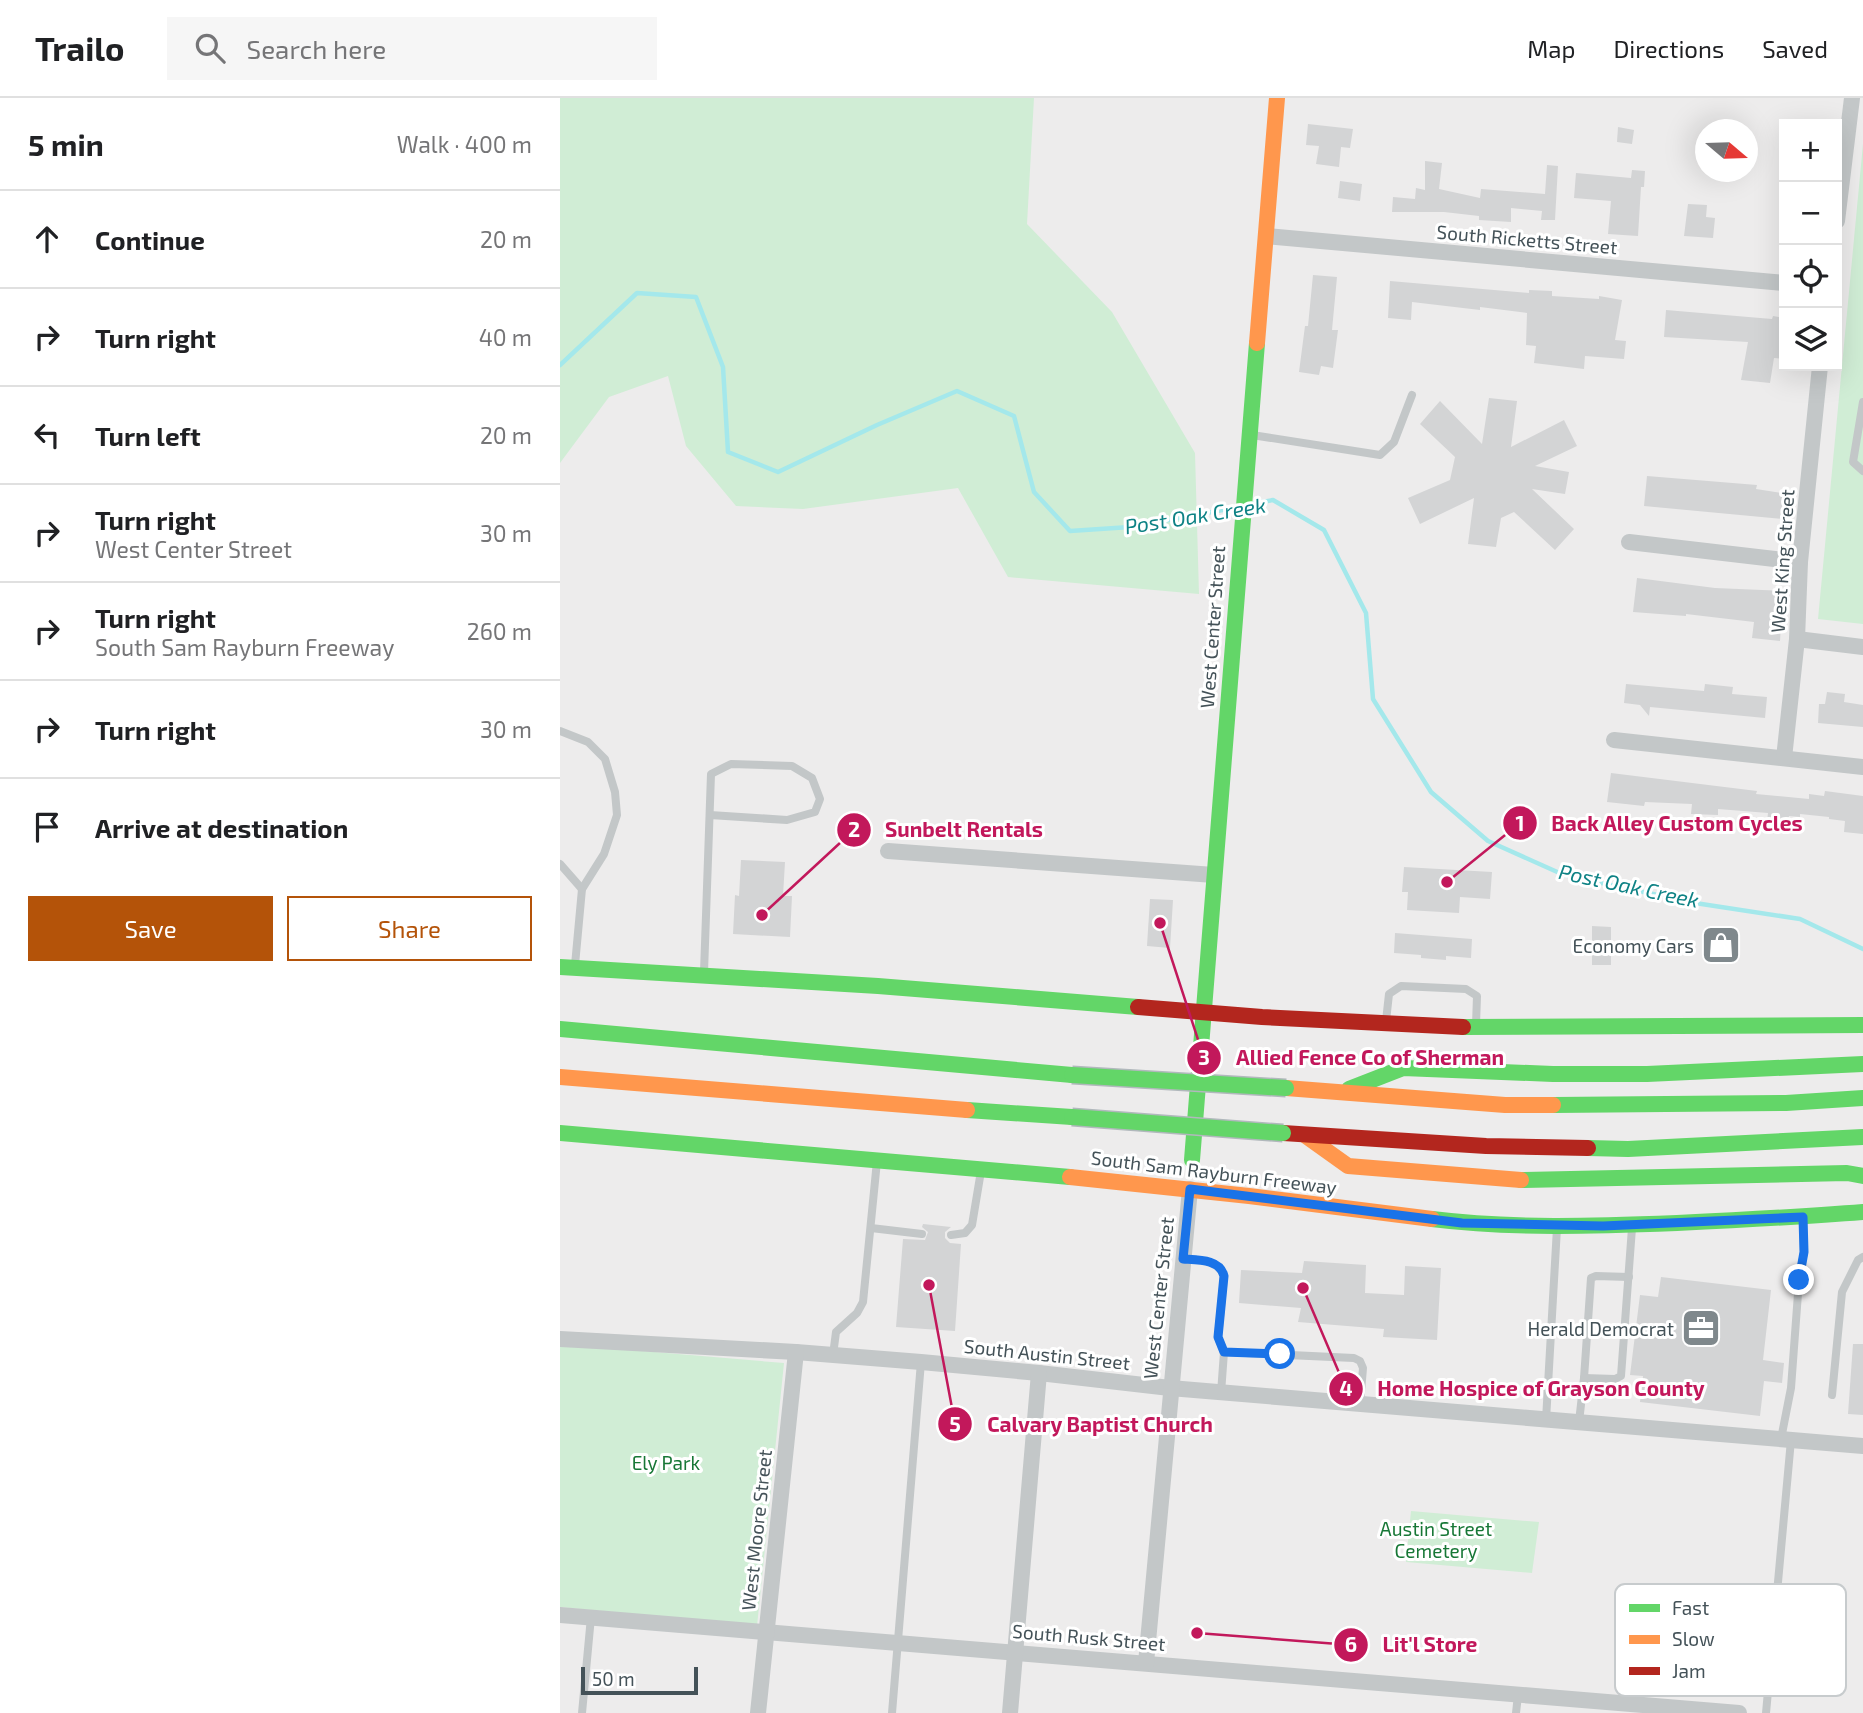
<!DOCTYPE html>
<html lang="en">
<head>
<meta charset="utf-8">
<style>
  :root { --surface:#fff; --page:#f6f6f6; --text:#202124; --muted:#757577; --line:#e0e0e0; --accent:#b45309 }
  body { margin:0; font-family:"Exo 2",sans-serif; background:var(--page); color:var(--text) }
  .controls { position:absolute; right:21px; top:21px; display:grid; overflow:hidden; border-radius:0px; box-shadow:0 7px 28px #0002 }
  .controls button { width:63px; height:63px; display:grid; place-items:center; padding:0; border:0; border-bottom:2px solid var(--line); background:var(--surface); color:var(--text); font:35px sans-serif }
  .compass { position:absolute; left:1135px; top:21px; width:63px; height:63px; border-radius:50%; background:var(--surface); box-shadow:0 7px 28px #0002; rotate:109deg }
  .scale { position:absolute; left:21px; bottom:18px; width:117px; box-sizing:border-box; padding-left:7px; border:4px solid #445258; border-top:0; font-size:19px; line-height:24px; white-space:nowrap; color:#445258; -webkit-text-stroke:5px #fff; paint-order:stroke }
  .stop { position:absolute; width:21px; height:21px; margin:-16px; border:5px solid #1a73e8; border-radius:50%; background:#fff }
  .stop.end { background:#1a73e8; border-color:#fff; box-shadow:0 2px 7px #0008 }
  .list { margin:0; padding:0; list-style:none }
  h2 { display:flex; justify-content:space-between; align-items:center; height:91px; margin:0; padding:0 28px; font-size:30px }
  h2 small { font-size:23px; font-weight:400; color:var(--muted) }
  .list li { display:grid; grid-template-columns:46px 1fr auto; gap:21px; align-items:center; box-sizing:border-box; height:98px; padding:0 28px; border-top:2px solid var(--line) }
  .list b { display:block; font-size:26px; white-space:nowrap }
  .list p { margin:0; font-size:23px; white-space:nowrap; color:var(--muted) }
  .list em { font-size:23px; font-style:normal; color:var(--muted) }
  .actions { display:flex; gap:14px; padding:21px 28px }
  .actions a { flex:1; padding:16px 0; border:2px solid var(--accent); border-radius:0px; text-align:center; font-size:24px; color:var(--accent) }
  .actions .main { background:var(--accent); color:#fff }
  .icon { flex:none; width:38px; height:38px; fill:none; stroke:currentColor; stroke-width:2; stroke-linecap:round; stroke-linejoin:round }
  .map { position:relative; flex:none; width:1303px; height:1615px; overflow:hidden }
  header { display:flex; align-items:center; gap:42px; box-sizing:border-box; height:98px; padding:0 35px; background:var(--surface); border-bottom:2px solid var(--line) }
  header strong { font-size:33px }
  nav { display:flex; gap:38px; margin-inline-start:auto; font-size:24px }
  .search { width:490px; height:63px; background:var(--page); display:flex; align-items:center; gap:18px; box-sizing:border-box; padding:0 24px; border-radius:0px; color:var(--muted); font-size:26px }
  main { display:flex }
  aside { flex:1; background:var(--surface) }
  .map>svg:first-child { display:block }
</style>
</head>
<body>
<header>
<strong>Trailo</strong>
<div class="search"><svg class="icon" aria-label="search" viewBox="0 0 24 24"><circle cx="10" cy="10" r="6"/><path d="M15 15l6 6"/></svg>Search here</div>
<nav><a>Map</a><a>Directions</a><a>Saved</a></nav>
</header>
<main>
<aside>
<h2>5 min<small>Walk · 400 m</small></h2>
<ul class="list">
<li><svg class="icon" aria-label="ahead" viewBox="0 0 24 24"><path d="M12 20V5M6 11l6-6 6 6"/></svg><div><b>Continue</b></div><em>20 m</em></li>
<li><svg class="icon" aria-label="right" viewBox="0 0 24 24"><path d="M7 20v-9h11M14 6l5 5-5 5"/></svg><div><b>Turn right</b></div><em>40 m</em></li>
<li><svg class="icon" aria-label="left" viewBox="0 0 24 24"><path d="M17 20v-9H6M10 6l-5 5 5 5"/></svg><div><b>Turn left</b></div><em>20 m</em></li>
<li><svg class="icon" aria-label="right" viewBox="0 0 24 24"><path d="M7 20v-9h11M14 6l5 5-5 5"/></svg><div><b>Turn right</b><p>West Center Street</p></div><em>30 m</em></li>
<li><svg class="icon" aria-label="right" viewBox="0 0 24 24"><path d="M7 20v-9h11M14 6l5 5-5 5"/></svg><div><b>Turn right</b><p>South Sam Rayburn Freeway</p></div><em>260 m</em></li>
<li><svg class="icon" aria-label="right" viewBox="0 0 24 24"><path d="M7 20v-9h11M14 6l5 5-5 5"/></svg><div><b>Turn right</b></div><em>30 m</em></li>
<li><svg class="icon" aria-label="arrive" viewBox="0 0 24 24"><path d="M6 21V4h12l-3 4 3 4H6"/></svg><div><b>Arrive at destination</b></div></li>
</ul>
<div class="actions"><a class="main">Save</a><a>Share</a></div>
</aside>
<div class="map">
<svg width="1303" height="1615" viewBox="0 0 1303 1615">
  <rect width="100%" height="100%" fill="#edecec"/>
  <g fill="#d0edd5">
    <polygon points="0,0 474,0 467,126 552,214 635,355 639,496 448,479 398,390 243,411 176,408 126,348 108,278 49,299 0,365"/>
    <polygon points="1303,46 1303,526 1258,521"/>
    <polygon points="0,1246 224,1265 197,1528 0,1509"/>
    <polygon points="851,1413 979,1424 972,1475 846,1464"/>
  </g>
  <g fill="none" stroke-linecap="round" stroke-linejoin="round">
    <g stroke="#a4e8eb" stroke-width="4.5">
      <polyline points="0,267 77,195 136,199 163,269 168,354 218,374 317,327 397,293 454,318 474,394 510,433 570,429 679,409"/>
      <polyline points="691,406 713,402 764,432 806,515 813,601 871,694 928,743 1004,777 1135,805 1240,821 1303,851"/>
    </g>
  </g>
  <g fill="#d3d4d5">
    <polygon points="748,26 793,31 790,50 781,49 779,69 756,66 759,48 746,47"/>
    <polygon points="1058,29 1074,32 1072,46 1057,44"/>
    <polygon points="865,63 882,65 879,91 920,100 921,91 985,96 987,67 998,68 995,122 981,122 982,113 951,110 951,124 919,122 919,118 884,114 832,114 833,99 855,101 856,90 865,92"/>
    <polygon points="1072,72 1085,73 1084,89 1081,89 1078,138 1048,136 1051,103 1014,100 1016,75 1071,80"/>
    <polygon points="780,83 802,86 800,103 778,100"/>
    <polygon points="1128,106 1147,107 1146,119 1155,120 1153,140 1124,138"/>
    <polygon points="753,177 777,179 772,232 778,232 773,270 761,268 759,277 739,274 745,228 748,228"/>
    <polygon points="830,183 969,195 969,192 992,193 992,198 1039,201 1039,198 1062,202 1055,242 1066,243 1064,261 1025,258 1024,271 974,265 976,248 966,247 967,215 920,209 920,212 852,204 851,222 828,220"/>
    <polygon points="1106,212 1212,221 1213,218 1224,220 1224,261 1214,260 1210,285 1181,282 1188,244 1104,239"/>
    <polygon points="929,300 957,303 951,349 1004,322 1017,348 975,368 1009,374 1005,396 972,391 1014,431 995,452 954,414 941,420 936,449 908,446 914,400 860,426 848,400 890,382 895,359 860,326 880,303 922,346"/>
    <polygon points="1087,378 1197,387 1196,391 1235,397 1233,420 1225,418 1223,421 1084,408"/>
    <polygon points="1077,480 1155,490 1223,493 1220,543 1192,540 1194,524 1126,516 1126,518 1073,514"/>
    <polygon points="1066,586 1144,593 1145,586 1173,589 1172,596 1207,599 1205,620 1090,609 1089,618 1080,607 1064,605"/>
    <polygon points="1267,594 1285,596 1284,604 1303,607 1303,629 1258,625 1259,606 1265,606"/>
    <polygon points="1051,675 1197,693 1196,696 1249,701 1249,696 1264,698 1265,693 1303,698 1303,736 1284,734 1285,723 1269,721 1269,719 1240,716 1240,719 1229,718 1228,725 1207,724 1208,715 1158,711 1158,717 1131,716 1132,706 1085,704 1084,708 1047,704"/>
    <polygon points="181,762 225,764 223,798 232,798 230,839 173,836 175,797 179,798"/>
    <polygon points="844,769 932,774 930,801 900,799 899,815 847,812 848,794 842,794"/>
    <polygon points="590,801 613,802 610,850 587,848"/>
    <polygon points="1032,828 1051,829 1051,867 1032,867"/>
    <polygon points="835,835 912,841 911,860 886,858 886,862 861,860 861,857 834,855"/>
    <polygon points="1179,836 1180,856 1144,858 1142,839"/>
    <polygon points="363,1126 391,1129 385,1134 385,1140 390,1145 401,1146 395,1233 336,1229 343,1141 365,1142 368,1134 362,1129"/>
    <polygon points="744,1163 806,1167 805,1195 844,1197 845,1168 881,1170 877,1242 823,1239 824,1231 738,1224 741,1210 679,1205 681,1172 742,1175"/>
    <polygon points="1101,1179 1211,1192 1203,1262 1224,1265 1222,1285 1204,1283 1200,1318 1080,1304 1083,1278 1070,1277 1080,1197 1098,1199"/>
    <polygon points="1293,1246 1303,1246 1303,1317 1288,1316"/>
  </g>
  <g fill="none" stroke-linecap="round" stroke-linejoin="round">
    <g stroke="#c3c7c8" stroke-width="8">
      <polyline points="1303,304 1293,364 1303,373"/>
      <polyline points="692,337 820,357 834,344 852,297"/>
      <polyline points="0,633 28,644 45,661 55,694 57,717 44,756 22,791 15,867"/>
      <polyline points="0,766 22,791"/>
      <polyline points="144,874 151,676 171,666 232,668 252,680 260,701 255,714 227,722 150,717"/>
      <polyline points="826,923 829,896 841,888 906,891 917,898 916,927"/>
      <polyline points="311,1130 362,1136"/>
      <polyline points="391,1137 405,1135 412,1127 421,1073"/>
      <path d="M623,1161C638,1162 660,1161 664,1179L658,1239L664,1254L661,1295"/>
      <polyline points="664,1254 794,1260 800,1263 803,1270 800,1306"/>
      <polyline points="273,1257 276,1234 297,1215 303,1204 317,1063"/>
      <polyline points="1024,1280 1031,1180 1036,1178 1069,1179"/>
      <polyline points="1272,1297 1282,1194 1298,1162 1303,1159"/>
      <polyline points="986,1322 997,1130"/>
      <polyline points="1019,1324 1024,1280 1055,1281 1061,1278 1072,1130"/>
      <polyline points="1221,1341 1231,1290 1239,1182 1244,1154 1243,1122"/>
      <polyline points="22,1615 31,1519"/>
      <polyline points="332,1615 361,1264"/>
      <polyline points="956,1615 958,1597"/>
      <polyline points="1206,1615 1231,1342"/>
    </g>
    <g stroke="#c3c7c8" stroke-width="16">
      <polyline points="1277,123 1292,0"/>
      <polyline points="706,138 1224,185"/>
      <polyline points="1069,444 1240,464"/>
      <polyline points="1237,541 1303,549"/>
      <polyline points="1054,642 1303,669"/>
      <polyline points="1224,660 1237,541 1240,464 1260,268"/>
      <polyline points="328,753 654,777"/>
      <polyline points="0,1241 236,1254 361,1264 479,1275 610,1290 1303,1348"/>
      <polyline points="0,1517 1179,1615"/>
      <polyline points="586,1565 630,1091"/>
      <polyline points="198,1615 236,1254"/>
      <polyline points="450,1615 479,1275"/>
    </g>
    <g stroke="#63d668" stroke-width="16">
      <polyline points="0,869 318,888 578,909"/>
      <polyline points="903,929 1303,927"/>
      <polyline points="0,931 512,977"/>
      <polyline points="789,991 843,970 993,976 1087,976 1303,966"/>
      <polyline points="993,1007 1226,1005 1303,1000"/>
      <polyline points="407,1012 512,1019"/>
      <polyline points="0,1035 510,1079"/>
      <polyline points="1028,1050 1068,1051 1303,1039"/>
      <polyline points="632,1062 697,245"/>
      <polyline points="961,1082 1287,1075 1303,1078"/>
      <path d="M872,1121C952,1131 1036,1128 1117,1125C1179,1122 1241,1119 1303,1114"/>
    </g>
    <g stroke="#ff974d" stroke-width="16">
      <polyline points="697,245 717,0"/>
      <polyline points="0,979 407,1012"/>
      <polyline points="726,990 945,1007 993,1007"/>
      <polyline points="746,1038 788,1068 961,1082"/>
      <polyline points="510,1079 689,1098 872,1121"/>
    </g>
    <g stroke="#b3261e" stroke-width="16">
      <polyline points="578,909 702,919 903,929"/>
      <polyline points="723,1035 926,1048 1028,1050"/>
    </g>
    <g stroke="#b1b8bc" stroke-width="19" stroke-linecap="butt">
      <g id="fast-bridge">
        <polyline points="512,977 726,990"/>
        <polyline points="512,1019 723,1035"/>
      </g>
    </g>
    <use href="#fast-bridge" stroke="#63d668" stroke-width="16"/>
  </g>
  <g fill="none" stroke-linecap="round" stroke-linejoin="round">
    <path stroke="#1a73e8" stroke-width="9" d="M720,1256L664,1254L658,1239L664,1178C660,1161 638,1162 623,1161L630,1091L902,1125L1043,1128L1243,1119L1244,1154L1239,1182"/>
  </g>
  <defs>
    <g id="shop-square" transform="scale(2.0125)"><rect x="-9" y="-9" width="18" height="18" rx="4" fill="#7f888c" stroke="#fff"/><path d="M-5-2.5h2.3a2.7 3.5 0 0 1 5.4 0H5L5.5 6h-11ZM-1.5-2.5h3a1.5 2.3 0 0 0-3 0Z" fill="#fff"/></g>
    <g id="office-square" transform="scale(2.0125)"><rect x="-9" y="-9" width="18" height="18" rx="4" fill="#7f888c" stroke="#fff"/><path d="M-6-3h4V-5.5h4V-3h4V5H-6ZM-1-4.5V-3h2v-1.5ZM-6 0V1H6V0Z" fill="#fff"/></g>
  </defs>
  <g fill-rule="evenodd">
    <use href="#shop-square" x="1161" y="847"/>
    <use href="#office-square" x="1141" y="1230"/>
  </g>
  <g text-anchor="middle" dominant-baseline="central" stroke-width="6" stroke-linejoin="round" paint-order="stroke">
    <g font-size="19" fill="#445258" stroke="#fff">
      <text transform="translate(967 141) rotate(5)">South Ricketts Street</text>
      <text transform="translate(1222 463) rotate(-86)">West King Street</text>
      <text transform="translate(652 529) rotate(-86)">West Center Street</text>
      <text transform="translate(654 1074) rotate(7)">South Sam Rayburn Freeway</text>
      <text transform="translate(598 1200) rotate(-84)">West Center Street</text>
      <text transform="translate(487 1256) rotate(6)">South Austin Street</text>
      <text transform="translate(196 1432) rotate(-84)">West Moore Street</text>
      <text transform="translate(529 1539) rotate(5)">South Rusk Street</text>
    </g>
    <g font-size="19" fill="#445258" stroke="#fff" text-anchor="end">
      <text x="1134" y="847">Economy Cars</text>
      <text x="1114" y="1230">Herald Democrat</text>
    </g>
    <g font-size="19" fill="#177736" stroke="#fff">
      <text x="106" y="1364">Ely Park</text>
      <text x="876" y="1430">Austin Street<tspan x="876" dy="22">Cemetery</tspan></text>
    </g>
    <g font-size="21" font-style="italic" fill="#0e8285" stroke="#fff">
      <text transform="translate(635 417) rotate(-9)">Post Oak Creek</text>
      <text transform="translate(1069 787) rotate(12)">Post Oak Creek</text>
    </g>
  </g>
  <rect x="1055" y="1486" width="231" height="112" rx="10" fill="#fff" stroke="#c7cbcd" stroke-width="2"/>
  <rect x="1069" y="1506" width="31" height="8" fill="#63d668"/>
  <rect x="1069" y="1537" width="31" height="9" fill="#ff974d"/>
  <rect x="1069" y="1569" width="31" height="8" fill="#b3261e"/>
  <g font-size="19" fill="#445258">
    <text x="1112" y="1517">Fast</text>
    <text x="1112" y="1548">Slow</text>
    <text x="1112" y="1580">Jam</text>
  </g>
  <path fill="none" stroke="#c2185b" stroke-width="2.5" d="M887 784L960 725M202 817L294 732M600 825L644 960M743 1190L786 1291M369 1187L395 1326M637 1535L791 1547"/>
  <g fill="#c2185b" stroke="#fff" stroke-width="2.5">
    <circle cx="887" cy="784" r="7"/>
    <circle cx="202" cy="817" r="7"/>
    <circle cx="600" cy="825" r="7"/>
    <circle cx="743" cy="1190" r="7"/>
    <circle cx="369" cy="1187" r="7"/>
    <circle cx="637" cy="1535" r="7"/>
    <circle cx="960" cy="725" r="18"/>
    <circle cx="294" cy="732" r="18"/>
    <circle cx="644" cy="960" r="18"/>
    <circle cx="786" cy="1291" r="18"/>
    <circle cx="395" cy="1326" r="18"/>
    <circle cx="791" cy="1547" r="18"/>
  </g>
  <g font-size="21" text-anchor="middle" font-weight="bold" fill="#fff">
    <text x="960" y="733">1</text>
    <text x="294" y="739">2</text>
    <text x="644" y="967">3</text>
    <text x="786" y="1298">4</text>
    <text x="395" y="1334">5</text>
    <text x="791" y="1554">6</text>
  </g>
  <g font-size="21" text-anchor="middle" font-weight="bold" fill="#c2185b" stroke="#fff" stroke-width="6" stroke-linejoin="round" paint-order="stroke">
    <text x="1117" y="733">Back Alley Custom Cycles</text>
    <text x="404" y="739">Sunbelt Rentals</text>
    <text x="810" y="967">Allied Fence Co of Sherman</text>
    <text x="981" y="1298">Home Hospice of Grayson County</text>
    <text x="540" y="1334">Calvary Baptist Church</text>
    <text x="870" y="1554">Lit'l Store</text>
  </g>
</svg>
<div class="controls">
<button>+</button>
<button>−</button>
<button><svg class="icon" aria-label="locate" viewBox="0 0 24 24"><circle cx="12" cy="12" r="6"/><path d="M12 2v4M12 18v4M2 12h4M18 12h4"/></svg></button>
<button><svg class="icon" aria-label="layers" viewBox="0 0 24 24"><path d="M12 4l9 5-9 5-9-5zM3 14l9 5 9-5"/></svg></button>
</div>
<svg class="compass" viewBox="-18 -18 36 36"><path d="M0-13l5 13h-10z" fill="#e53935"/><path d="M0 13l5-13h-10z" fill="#757577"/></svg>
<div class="scale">50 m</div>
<div class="stop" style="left:720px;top:1256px"></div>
<div class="stop end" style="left:1239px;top:1182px"></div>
</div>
</main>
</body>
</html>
